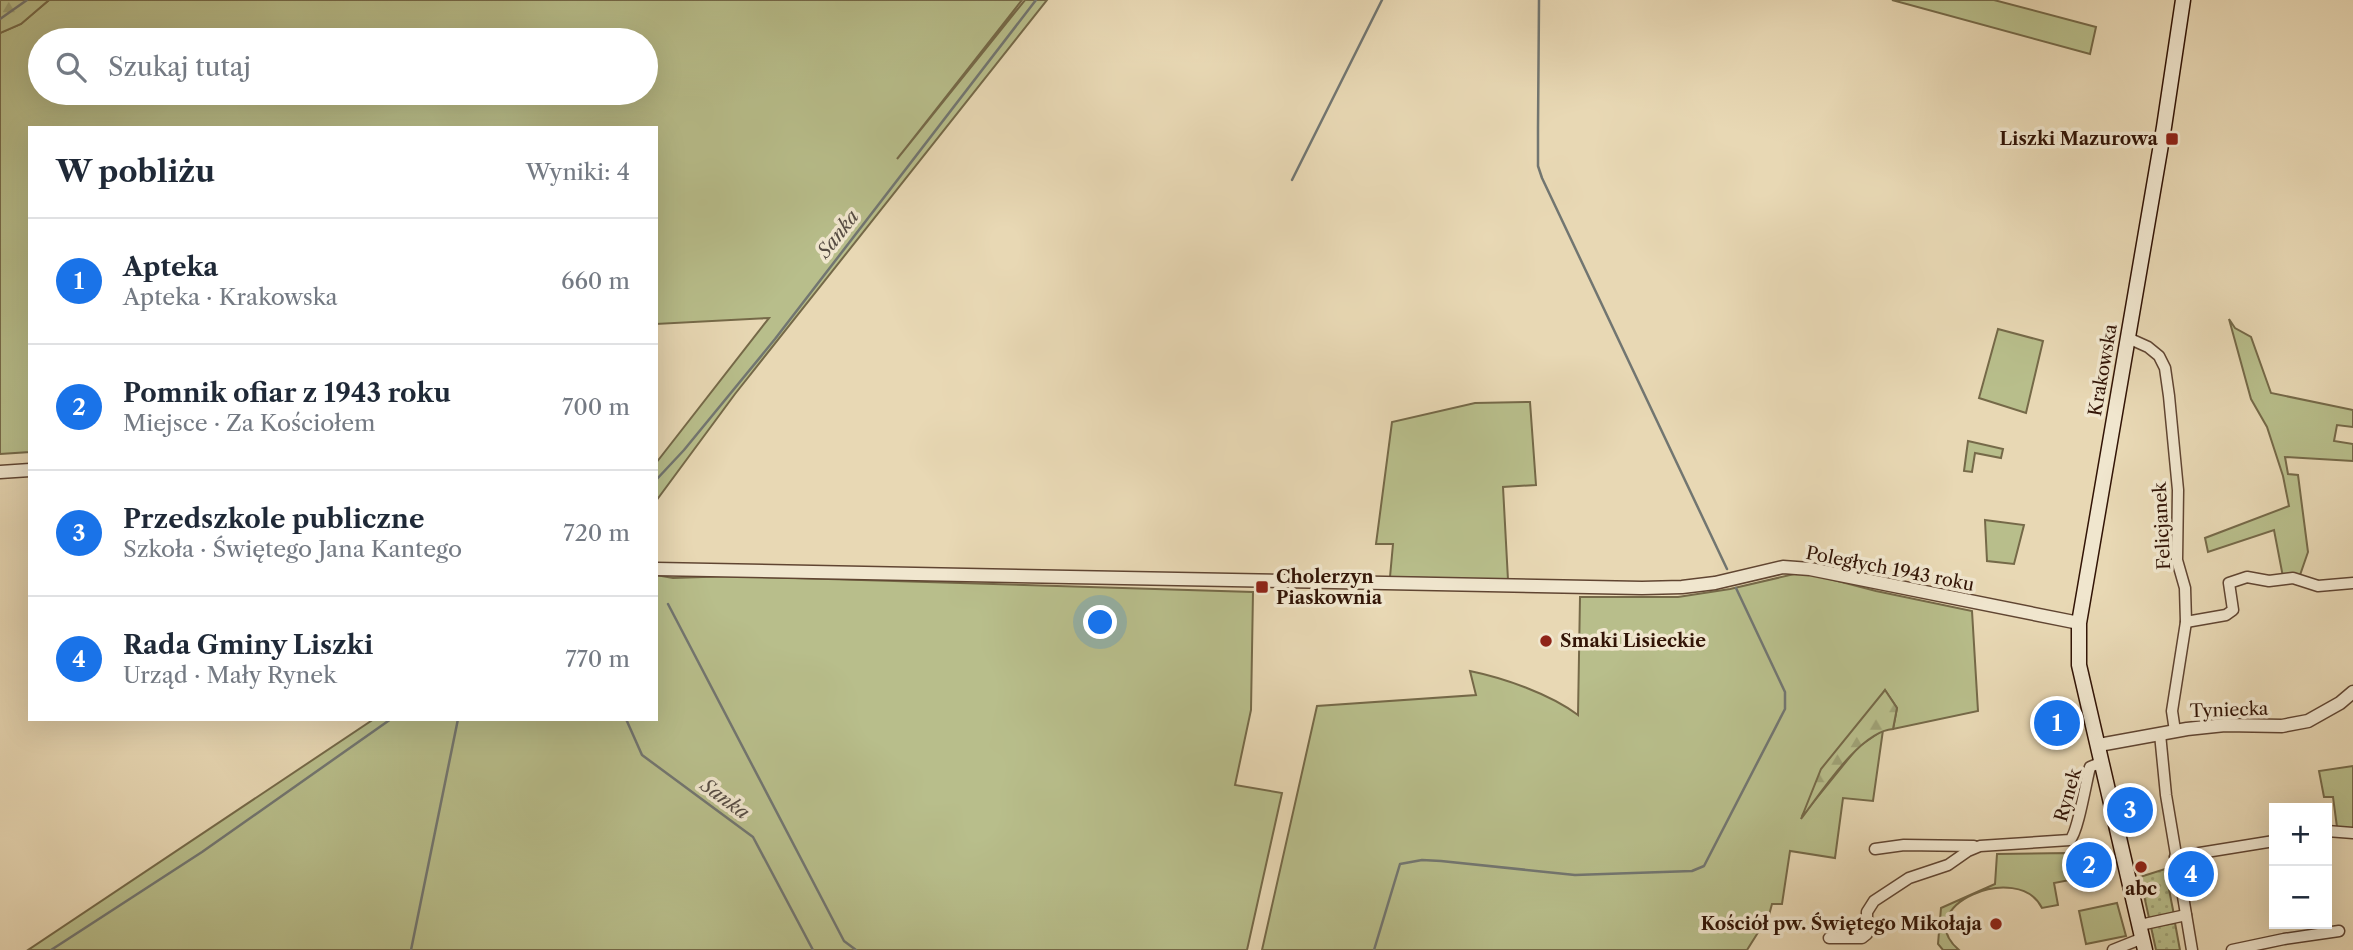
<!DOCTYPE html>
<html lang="pl">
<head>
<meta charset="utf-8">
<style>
  :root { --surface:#fff; --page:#f2f2f3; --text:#1f2937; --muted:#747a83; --line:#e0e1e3; --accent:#1a73e8 }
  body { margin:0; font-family:"Libre Caslon Text",serif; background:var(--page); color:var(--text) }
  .controls { position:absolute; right:21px; bottom:21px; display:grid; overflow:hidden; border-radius:0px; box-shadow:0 7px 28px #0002 }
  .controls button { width:63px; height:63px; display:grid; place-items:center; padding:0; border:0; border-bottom:2px solid var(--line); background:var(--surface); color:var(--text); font:35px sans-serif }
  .you { position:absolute; left:1101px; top:623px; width:24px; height:24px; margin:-18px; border:5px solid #fff; border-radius:50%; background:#1a73e8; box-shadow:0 0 0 10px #1a73e833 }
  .badge { display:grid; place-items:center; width:46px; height:46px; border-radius:50%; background:var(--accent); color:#fff; font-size:23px; font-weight:700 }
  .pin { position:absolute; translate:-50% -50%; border:4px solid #fff; box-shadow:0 2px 7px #0006 }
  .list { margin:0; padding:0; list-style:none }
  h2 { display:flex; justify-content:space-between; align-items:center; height:91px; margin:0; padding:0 28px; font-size:30px }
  h2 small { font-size:23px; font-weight:400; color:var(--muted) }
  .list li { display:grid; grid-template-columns:46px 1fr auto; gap:21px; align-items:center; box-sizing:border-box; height:126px; padding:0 28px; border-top:2px solid var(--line) }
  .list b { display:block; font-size:26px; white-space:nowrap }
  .list p { margin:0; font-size:23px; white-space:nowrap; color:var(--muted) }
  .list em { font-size:23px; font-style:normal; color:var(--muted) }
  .icon { flex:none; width:38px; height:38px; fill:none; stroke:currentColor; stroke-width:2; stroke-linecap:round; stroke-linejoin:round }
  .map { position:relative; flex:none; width:2353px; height:950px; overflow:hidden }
  .search { position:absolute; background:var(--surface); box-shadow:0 7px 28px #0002; left:28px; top:28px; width:630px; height:77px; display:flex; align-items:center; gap:18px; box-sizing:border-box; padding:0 24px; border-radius:38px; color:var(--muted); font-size:26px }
  .panel { position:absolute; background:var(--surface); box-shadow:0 7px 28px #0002; left:28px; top:126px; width:630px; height:595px; border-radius:0px }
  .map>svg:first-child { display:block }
</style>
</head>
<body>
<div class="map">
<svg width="2353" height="950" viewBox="0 0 2353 950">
  <defs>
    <pattern id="forest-firs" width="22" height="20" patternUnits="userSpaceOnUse" patternTransform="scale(1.75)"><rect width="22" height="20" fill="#b8be8b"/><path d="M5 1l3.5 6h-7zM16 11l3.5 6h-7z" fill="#9fa276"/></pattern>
    <pattern id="park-dots" width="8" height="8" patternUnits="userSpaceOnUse" patternTransform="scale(1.75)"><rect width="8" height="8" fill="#b8be8b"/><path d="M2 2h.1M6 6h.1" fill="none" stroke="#9fa276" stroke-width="1.8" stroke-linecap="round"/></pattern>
  </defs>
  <rect width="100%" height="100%" fill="#e8d8b4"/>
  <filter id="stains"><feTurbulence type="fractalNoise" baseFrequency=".00286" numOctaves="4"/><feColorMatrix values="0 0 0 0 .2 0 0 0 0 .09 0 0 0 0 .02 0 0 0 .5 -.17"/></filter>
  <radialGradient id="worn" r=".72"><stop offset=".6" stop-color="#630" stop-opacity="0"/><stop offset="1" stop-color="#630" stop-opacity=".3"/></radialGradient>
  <g fill="#b8be8b" stroke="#756948" stroke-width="2" fill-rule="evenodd">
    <path d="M49,0H1022L897,159L1025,0H1047L735,394L656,501V463L769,318L656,324V128H30V452L0,454V33L21,24ZM40,40H646V93H40Z"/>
    <polygon points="1892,0 1994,0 2096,27 2090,54"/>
    <polygon points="2229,319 2235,328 2251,337 2271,393 2353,410 2353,427 2337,425 2334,441 2353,444 2353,461 2285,457 2288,474 2298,475 2308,552 2300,575 2283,577 2274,530 2208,552 2205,538 2289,506 2283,476 2267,427 2251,399"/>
    <polygon points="1998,329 2043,341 2026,413 1979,398"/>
    <polygon points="1530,402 1536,485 1503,487 1508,580 1390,577 1393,544 1376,544 1392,422 1475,403"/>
    <polygon points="1968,441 2003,449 2001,458 1975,453 1972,472 1964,471"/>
    <polygon points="1985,520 2024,525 2014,564 1987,561"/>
    <path d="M1803,572L1876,591L1972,611L1978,711L1893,729L1897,708L1885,690L1802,816L1858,747L1883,730L1873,801L1843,798L1835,858L1790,851L1782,904H1772L1769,915L1747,950H1262L1317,706L1476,695L1470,671C1504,678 1550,694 1578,715L1580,597H1678L1730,589Z"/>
    <polygon points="656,575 673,578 733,576 1253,592 1251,710 1235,785 1282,793 1247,950 28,950 374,719 656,719"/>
    <polygon points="2353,766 2353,829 2337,827 2333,797 2324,797 2319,771"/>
    <polygon points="2076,851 2104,851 2107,872 2076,878"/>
    <path d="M2068,853L2070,880L2054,883L2058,905L2042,908C2019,860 1908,906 1959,950H1943L1938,944L1941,908L1995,884L1997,854Z"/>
    <polygon points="2117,903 2126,936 2086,944 2079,911"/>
  </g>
  <g fill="url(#forest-firs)" stroke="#756948" stroke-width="2">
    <polygon points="0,0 49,0 21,24 0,33"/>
    <path d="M1885,690L1897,708L1893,729C1860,731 1821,793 1801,819L1821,769Z"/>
  </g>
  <g fill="url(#park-dots)" stroke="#756948" stroke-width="2">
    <polygon points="2165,869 2174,915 2149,918 2140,877"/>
    <polygon points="2175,923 2180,950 2156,950 2151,927"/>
  </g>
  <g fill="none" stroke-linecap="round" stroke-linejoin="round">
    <g stroke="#727671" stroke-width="2.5">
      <polyline points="1539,0 1538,128 1538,166 1542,178 1727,569"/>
      <polyline points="0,19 27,0"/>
      <polyline points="1292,180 1382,0"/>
      <polyline points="656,480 684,450 775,339 1036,0"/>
      <polyline points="668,604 844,941 856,950"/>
      <polyline points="626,719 642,755 753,837 813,950"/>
      <polyline points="51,950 202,852 391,719"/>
      <polyline points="411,950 458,719"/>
      <polyline points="1374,950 1400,864 1422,860 1441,861 1575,875 1692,871 1704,866 1785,709 1785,692 1736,588"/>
    </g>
    <g stroke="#604532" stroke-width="13">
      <g id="minor">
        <polyline points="2128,338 2148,347 2159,356 2165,368 2169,396 2178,490 2177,560 2185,588 2186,622 2172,711 2175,731"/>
        <polyline points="2186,622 2226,615 2233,610 2229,583 2247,577 2269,581 2293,578 2318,586 2353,583"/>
        <polyline points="2160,734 2166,795 2192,950"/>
        <polyline points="2327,831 2353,833"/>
        <polyline points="1875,849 1904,845 1974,846"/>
        <polyline points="2175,857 2274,841"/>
        <polyline points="2140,925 2186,915"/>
        <path d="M1829,938H1862L1867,934V912L1874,901L1909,878L1948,865L1968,851L1980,846L2070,840C2078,832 2086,782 2090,767L2102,762"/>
        <polyline points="2113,950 2143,938"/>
        <polyline points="2232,950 2284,939 2339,931"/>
      </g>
    </g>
    <g stroke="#604532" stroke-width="15">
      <g id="tertiary">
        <polyline points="0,472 30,470"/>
        <polyline points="656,569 1642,588 1682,587 1715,583 1783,567 1810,569 2079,623"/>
        <polyline points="2099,745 2187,729 2225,725 2282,726 2308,721 2340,703 2353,692"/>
      </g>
    </g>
    <g stroke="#321406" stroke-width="17">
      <polyline id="secondary" points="2145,950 2079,665 2079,623 2164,127 2183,0"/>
    </g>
    <use href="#minor" stroke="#f0e6ce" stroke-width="10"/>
    <use href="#tertiary" stroke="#f0e6ce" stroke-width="12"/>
    <use href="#secondary" stroke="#f0e6ce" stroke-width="14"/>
  </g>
  <g fill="#8f2418" stroke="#f0e6ce" stroke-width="2.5">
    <rect x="2165" y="132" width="14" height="14" rx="3.5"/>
    <rect x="1255" y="580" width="14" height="14" rx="3.5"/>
    <circle cx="1546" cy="641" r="7"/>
    <circle cx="2141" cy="867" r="7"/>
    <circle cx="1996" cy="924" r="7"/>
  </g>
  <g text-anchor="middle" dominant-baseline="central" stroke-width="7" stroke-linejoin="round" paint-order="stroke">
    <g font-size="18" font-weight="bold" fill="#321406" stroke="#f0e6ce" text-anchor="end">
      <text x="2158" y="139">Liszki Mazurowa</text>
      <text x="1276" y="577" text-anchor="start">Cholerzyn<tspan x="1276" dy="21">Piaskownia</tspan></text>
      <text x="1560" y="641" text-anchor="start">Smaki Lisieckie</text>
      <text x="2141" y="889" text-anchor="middle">abc</text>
      <text x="1982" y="924">Kościół pw. Świętego Mikołaja</text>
    </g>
    <g font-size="18" fill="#321406" stroke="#f0e6ce">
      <text transform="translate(2103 370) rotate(-80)">Krakowska</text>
      <text transform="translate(2162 526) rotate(-93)">Felicjanek</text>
      <text transform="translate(1890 569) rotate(11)">Poległych 1943 roku</text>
      <text transform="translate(2229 710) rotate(-2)">Tyniecka</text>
      <text transform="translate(2068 795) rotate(-74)">Rynek</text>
    </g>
    <g font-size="19" font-style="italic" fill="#574d44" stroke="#f0e6ce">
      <text transform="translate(838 234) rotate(-52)">Sanka</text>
      <text transform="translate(725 799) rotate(36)">Sanka</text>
    </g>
  </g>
  <rect width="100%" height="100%" filter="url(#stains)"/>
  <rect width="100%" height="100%" fill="url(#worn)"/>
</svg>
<div class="controls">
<button>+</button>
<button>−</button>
</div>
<div class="you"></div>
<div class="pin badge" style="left:2057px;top:723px">1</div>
<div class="pin badge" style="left:2089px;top:865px">2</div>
<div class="pin badge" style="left:2130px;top:810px">3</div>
<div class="pin badge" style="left:2191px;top:874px">4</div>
<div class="search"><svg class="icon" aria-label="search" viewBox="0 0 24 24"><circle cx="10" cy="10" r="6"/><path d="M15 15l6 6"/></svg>Szukaj tutaj</div>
<section class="panel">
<h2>W pobliżu<small>Wyniki: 4</small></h2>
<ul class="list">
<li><span class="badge">1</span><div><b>Apteka</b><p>Apteka · Krakowska</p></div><em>660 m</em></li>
<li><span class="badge">2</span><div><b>Pomnik ofiar z 1943 roku</b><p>Miejsce · Za Kościołem</p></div><em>700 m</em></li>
<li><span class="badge">3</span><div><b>Przedszkole publiczne</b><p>Szkoła · Świętego Jana Kantego</p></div><em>720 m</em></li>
<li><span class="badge">4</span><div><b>Rada Gminy Liszki</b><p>Urząd · Mały Rynek</p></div><em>770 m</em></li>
</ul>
</section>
</div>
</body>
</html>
